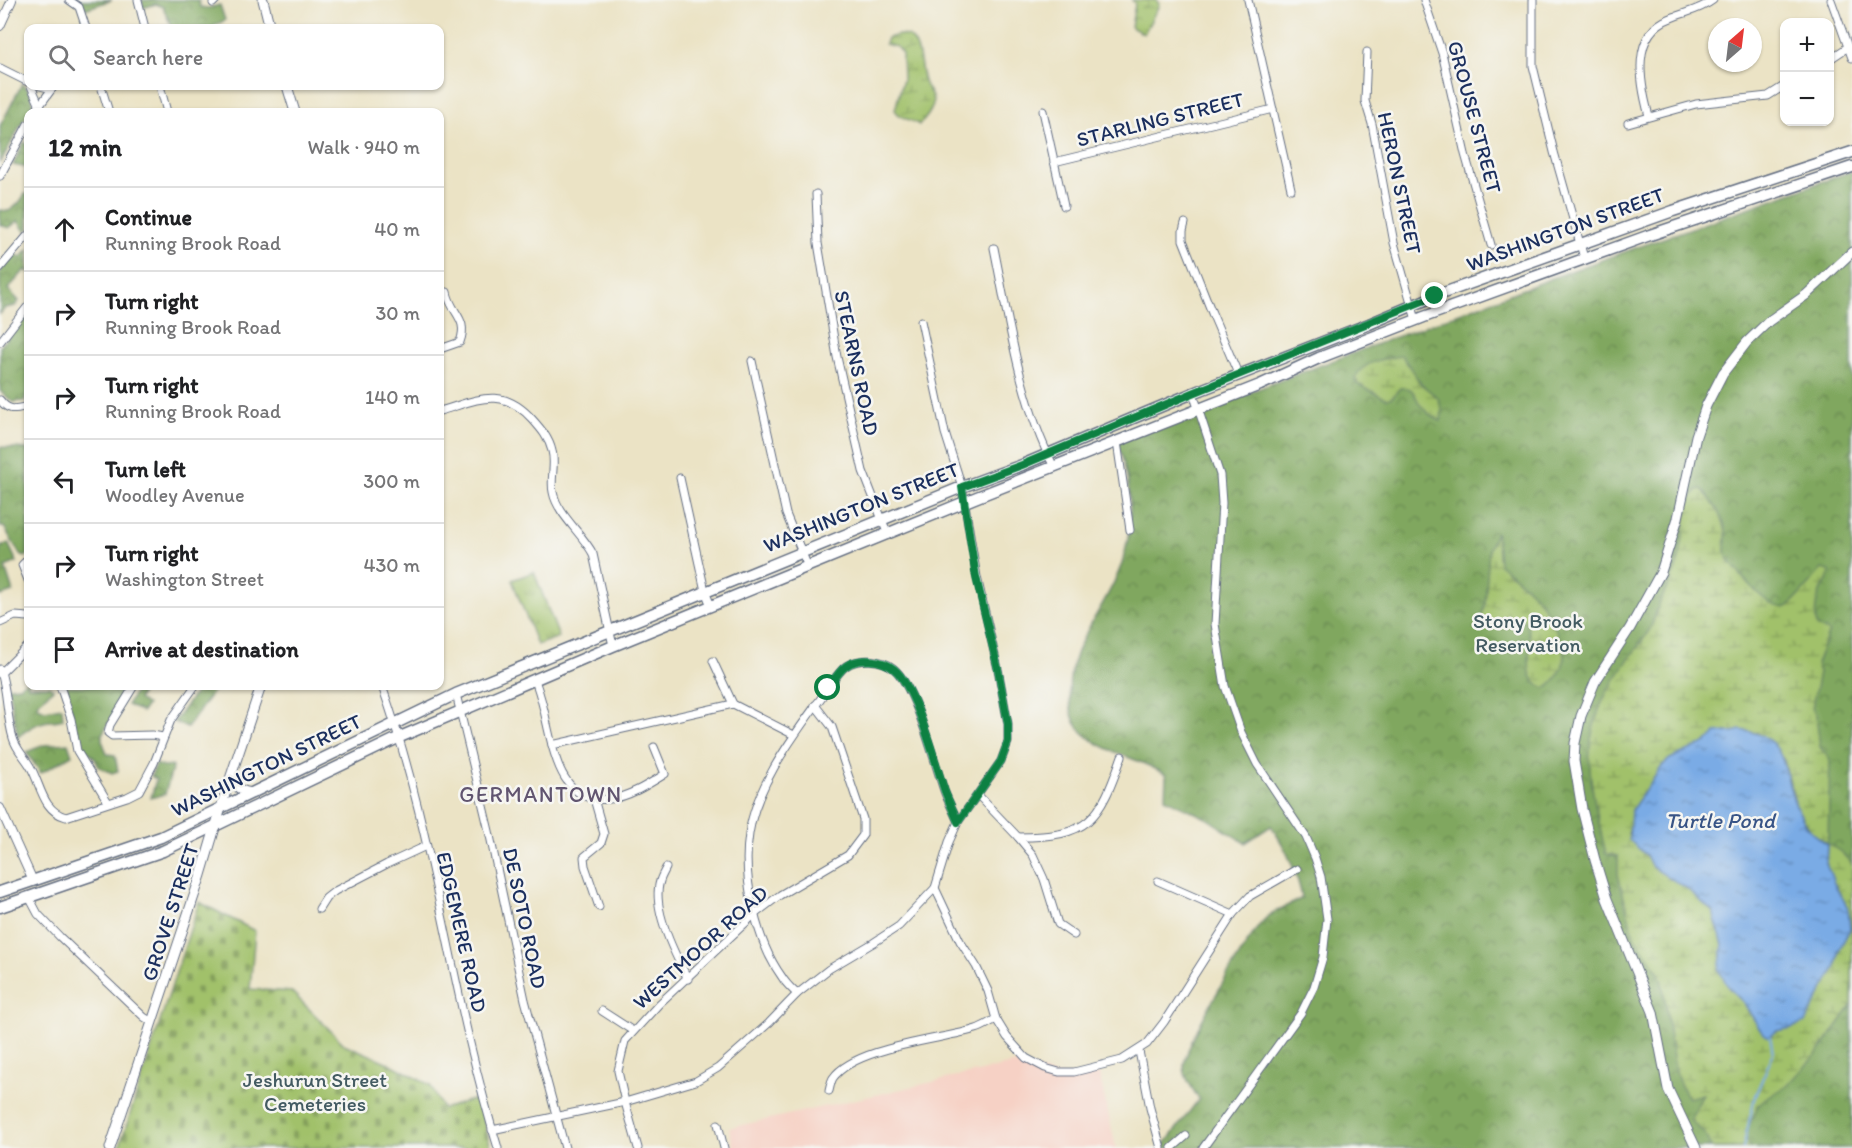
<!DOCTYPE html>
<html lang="en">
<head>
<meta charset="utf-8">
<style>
  :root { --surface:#fff; --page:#f6f6f6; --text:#202124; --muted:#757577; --line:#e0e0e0 }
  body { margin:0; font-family:Itim,sans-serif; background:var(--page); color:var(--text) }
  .controls { position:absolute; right:18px; top:18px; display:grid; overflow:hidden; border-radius:12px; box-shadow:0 2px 4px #0004 }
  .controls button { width:54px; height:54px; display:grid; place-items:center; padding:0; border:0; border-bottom:2px solid var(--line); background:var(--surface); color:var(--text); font:30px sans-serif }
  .compass { position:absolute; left:1708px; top:18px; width:54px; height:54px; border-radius:50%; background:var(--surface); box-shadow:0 2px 4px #0004; rotate:28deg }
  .stop { position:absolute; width:18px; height:18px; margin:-14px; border:4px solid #0b8043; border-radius:50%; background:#fff }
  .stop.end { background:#0b8043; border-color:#fff; box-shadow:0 2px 6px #0008 }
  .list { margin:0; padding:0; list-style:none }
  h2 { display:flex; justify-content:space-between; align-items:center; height:78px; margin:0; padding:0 24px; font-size:26px }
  h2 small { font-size:20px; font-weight:400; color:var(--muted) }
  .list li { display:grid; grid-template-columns:39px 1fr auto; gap:18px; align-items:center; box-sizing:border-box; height:84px; padding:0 24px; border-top:2px solid var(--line) }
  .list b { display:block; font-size:22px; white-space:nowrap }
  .list p { margin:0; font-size:20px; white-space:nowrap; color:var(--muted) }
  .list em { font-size:20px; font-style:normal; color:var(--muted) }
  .icon { flex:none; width:33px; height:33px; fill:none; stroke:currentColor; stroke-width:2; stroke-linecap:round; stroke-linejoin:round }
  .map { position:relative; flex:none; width:1852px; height:1148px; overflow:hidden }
  .search { position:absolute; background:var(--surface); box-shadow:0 2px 4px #0004; left:24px; top:24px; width:420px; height:66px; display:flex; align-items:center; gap:15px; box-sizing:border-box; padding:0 21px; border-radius:12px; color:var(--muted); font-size:22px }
  .panel { position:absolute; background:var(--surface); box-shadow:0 2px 4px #0004; left:24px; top:108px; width:420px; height:582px; border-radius:12px }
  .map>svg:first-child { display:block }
</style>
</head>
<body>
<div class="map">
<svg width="1852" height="1148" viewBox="0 0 1852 1148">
  <defs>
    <pattern id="forest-crowns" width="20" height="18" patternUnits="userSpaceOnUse" patternTransform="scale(1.5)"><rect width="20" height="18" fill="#80a75e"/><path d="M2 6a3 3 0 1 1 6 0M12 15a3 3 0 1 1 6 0" fill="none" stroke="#688851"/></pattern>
    <pattern id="wetland-marsh" width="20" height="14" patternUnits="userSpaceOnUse" patternTransform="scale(1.5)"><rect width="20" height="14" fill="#a1c16a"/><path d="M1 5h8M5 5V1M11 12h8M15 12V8" fill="none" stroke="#829d5a"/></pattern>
    <pattern id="cemetery-stones" width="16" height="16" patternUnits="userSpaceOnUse" patternTransform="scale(1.5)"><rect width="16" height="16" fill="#a1c16a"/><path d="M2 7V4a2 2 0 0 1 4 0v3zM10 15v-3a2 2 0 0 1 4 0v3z" fill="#829d5a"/></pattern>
    <pattern id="park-tufts" width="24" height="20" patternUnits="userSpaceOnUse" patternTransform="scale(1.5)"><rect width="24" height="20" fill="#a1c16a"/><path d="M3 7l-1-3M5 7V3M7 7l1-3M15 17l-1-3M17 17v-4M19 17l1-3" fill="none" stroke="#829d5a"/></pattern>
    <pattern id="water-ripples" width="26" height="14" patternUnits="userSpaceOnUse" patternTransform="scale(1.5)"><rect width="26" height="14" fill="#7aabe5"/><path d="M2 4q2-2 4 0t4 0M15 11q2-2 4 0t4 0" fill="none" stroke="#638cbd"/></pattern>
  </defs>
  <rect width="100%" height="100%" fill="#f6f6f2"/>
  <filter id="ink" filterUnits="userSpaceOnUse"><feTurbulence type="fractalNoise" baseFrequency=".0167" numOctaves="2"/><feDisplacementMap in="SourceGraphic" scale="12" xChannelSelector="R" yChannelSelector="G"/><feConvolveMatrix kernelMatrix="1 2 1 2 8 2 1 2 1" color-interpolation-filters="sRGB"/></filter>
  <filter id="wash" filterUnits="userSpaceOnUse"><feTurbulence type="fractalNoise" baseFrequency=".008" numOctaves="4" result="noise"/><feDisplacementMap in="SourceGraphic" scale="24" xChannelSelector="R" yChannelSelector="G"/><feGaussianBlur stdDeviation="1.35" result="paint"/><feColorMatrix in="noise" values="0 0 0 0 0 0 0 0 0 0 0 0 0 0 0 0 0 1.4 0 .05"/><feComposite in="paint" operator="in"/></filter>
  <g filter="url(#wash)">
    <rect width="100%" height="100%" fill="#ebe3c5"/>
    <polygon fill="#f6d1c5" points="1021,1062 1030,1068 1054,1075 1075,1077 1099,1073 1116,1148 734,1148 729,1128"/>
    <g fill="url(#forest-crowns)" stroke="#4e6b5e" stroke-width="1.5">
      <polygon points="79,0 112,0 85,9 84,6 77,2"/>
      <polygon points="142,0 199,0 200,7 208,8 220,5 225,20 211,28 172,28 163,7 156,4 143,8"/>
      <path d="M22,84C32,92 34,98 31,111L28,112L0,163V126Z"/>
      <polygon points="24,142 28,145 28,168 13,165"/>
      <path d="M1852,171V1148H1162L1199,1099C1193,1089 1184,1078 1184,1066C1185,1043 1246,940 1263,921C1273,910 1289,906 1302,898C1297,871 1286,848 1271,826L1245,843L1208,819L1165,798L1166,775C1139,757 1099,753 1078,727C1072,719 1071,711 1070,701C1063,647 1107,610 1122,563C1135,522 1132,482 1117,442L1571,271Z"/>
      <polygon points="25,194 28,194 28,229 25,231 18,221 9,228 0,225 0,210 9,211 19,203"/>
      <polygon points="28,250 28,272 25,270 8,289 19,301 15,306 5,308 0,314 0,272 14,254 21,257"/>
      <polygon points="28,313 28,391 24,401 13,402 0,391 0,347"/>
      <polygon points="0,447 28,449 28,555 25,557 20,555 4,527 0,527"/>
      <polygon points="8,543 17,562 5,567 13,592 0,596 0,547"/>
      <path d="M28,680V686H49L53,689L37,704L38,707L45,710L62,707L63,719C56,722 51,720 44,722C35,724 25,731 18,737L8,687L19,686Z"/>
      <polygon points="67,686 115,686 115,688 124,698 102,734 102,740 107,754 115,755 118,771 112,773 99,767 94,757 80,745 67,697"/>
      <polygon points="139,686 147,686 138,699 147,705 142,712 127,705"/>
      <polygon points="200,686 217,686 187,728 174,722"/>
      <polygon points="68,743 72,755 41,773 26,752 44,745"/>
      <polygon points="156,764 164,767 173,766 165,794 151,798 156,779 151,776"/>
    </g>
    <g fill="url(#wetland-marsh)" stroke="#5e7864" stroke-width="1.5">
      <polygon points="1132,0 1157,0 1159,5 1144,34 1131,27 1135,4"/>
      <path d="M899,35L908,36C922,45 919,69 925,84C927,89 933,96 933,101C934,109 924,121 919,125C911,119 900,119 895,110L903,79L902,54L897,47L885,44L887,38Z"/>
      <path d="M1402,356L1421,384L1438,398L1442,410L1441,421C1433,418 1422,409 1418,401C1413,392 1413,386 1400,388L1392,397L1387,399L1357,384L1355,378C1363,361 1385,358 1402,356Z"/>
      <path d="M1702,489C1712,501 1725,518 1726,534C1727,539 1724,547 1725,552C1730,566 1772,616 1788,606C1795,602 1815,576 1822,569L1830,571C1830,580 1823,585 1820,592C1815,604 1814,614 1817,626L1829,632L1816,664L1819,672L1812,708L1816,715L1820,747L1830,760L1828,841L1826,842L1811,832L1796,806L1784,760L1757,733L1740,730L1734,732H1725L1708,742L1670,759L1663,765L1631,811V823L1628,834L1646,855L1652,867L1685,887L1713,912L1723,944L1721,957L1729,988L1744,1003L1761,1031L1770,1036L1775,1031L1791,1028L1819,998L1827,980L1836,966L1840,948L1850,929L1848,908L1834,883L1826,863L1827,845L1829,844L1842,853L1852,864V1005L1822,1048L1787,1086L1767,1097L1759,1104L1746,1131V1141L1750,1148H1711L1705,1134L1690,1120L1703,1094L1688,1098C1668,1073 1670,1012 1661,979C1656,962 1642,952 1634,936L1618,875V856L1606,854C1599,823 1585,770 1591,740C1599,691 1622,671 1648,632C1653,625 1655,615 1658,607C1664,592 1672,579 1677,565C1686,541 1681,511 1697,490Z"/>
      <path d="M1496,532L1499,564C1512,575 1526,585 1537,598C1547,609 1564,642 1564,657C1564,669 1555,682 1545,688C1515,678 1540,642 1523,619L1512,617L1487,622L1481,618L1485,604L1489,549Z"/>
    </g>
    <polygon fill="url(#cemetery-stones)" stroke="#5e7864" stroke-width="1.5" points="199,902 255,931 250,989 292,992 344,1044 391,1064 430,1085 443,1109 478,1098 491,1148 119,1148"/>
    <polygon fill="url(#park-tufts)" stroke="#5e7864" stroke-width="1.5" points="534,572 559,637 537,645 512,580"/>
    <path fill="url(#water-ripples)" stroke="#4a6da2" stroke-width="1.5" d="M1740,730C1793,736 1780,775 1798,810C1802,817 1806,828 1813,833C1818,837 1823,840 1827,845L1826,863L1834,883L1848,908L1850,929L1840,948L1836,966L1805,1023L1791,1028L1776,1031L1770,1036H1767L1761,1031L1744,1003L1729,988L1719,970L1723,944L1713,912L1685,887L1652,867L1646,855L1629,840L1631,811L1663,765L1670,759L1707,742L1716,733L1734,732Z"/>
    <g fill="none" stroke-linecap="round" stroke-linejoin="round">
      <polyline stroke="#7aabe5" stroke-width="2" points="1743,1148 1755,1096 1773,1054 1770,1036"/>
    </g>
  </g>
  <g filter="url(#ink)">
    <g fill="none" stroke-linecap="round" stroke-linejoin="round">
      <g stroke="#646e82" stroke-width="9">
        <g id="minor">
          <polyline points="69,0 79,7 86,28"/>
          <polyline points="138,0 145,28"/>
          <polyline points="1248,0 1291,189"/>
          <polyline points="1424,0 1442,53 1465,154 1491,245"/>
          <polyline points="1533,0 1533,66 1554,152 1584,258"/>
          <polyline points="1831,0 1852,58"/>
          <polyline points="213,3 216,0"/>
          <polyline points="1367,52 1365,101 1372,124 1394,243 1416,320"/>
          <polyline points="1830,59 1848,47"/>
          <polyline points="0,68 28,82"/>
          <polyline points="31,86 40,106"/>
          <polyline points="40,86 52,89"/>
          <polyline points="101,86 109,112"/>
          <polyline points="160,86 167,112"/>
          <polyline points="1043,111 1064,206"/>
          <polyline points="35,112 54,86"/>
          <path d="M1649,116C1640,83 1630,33 1671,18C1686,12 1700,10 1713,0"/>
          <polyline points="1628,123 1696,104 1768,96 1784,86"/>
          <polyline points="1054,162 1273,109"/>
          <polyline points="0,176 28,124"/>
          <polyline points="816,194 818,243 837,357 863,471 888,535"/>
          <polyline points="1185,223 1183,231 1183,240 1212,313 1239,376"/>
          <path d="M994,248C1009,321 1019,399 1054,467"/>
          <polyline points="0,268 28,235"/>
          <polyline points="0,342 28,306"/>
          <path d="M440,349L460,342C469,318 451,314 447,292"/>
          <polyline points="752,361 786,514 808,567"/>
          <polyline points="1193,393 1220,475 1222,503 1215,624 1225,686 1241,732 1257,764 1306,837 1315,858 1321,877 1327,919 1323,957 1314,987 1301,1013 1203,1148"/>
          <path d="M0,400C9,412 15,409 28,406V398"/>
          <path d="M440,411C478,400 502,385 533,420C541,429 549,438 552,451C556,464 550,479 553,492C557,514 583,534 593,554L613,646"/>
          <polyline points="1117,442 1130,530"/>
          <polyline points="680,478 705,591 711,606"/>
          <polyline points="28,559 22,565 28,580"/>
          <polyline points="0,623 15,616 28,617"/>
          <polyline points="713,661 733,704 794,735"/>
          <path d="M0,669C8,691 6,715 13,738C16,749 24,756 30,766C41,784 42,811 66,817L127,797L139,791L154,763L171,720L195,686"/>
          <polyline points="0,674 28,646"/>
          <path d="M535,680C540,694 544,709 547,724C555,759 564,805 610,799C629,797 649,784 665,774L654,747"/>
          <polyline points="60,686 71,719 77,751 108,802"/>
          <polyline points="134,686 110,725 108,733 112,736 152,735 163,737"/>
          <path d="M382,686C435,835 451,996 498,1148"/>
          <polyline points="456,694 489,831 525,1000 565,1148"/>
          <polyline points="552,745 733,704"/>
          <path d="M978,795L1018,837C1090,837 1099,821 1122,756"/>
          <polyline points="594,799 604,834 601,843 584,857 585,866 599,907"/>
          <polyline points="1018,837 1033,855 1044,879 1058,924 1074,935"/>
          <path d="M666,868C664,872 661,877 660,881C651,908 675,955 688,979"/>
          <polyline points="1158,881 1233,914"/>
          <polyline points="935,888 960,941 976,966 988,991 996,1019 1007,1037 1026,1058 1045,1068 1059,1072 1074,1072 1122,1060 1147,1044 1164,1022 1233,914 1250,896 1297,869"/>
          <polyline points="29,897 38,914 60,937 144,1017 152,1022"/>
          <polyline points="319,909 326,898 335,891 387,864 426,846"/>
          <path d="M797,994C792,989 786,984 782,977C756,941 742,878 749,834C756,785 793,737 821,698C827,689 838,672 846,666C859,657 882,659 893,668C916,686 934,763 945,793C949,803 954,812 958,822"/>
          <polyline points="602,1011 633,1031"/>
          <polyline points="1139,1051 1150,1108 1161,1148"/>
          <path d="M829,1091C830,1087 831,1081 833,1078C855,1047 940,1040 976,1029C983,1027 990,1022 996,1019"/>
          <polyline points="718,1124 724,1148"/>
          <polyline points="492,1130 625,1102 696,1081 718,1068 769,1023 797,994 829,969 873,943 899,926 935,888 949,842 958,822 1001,761 1008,742 1008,724 998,669 977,577 962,487 945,433 921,321"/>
          <polyline points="638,1148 625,1102 618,1071 625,1041 659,1004 755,914 780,895 848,855 863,835 863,819 832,727 815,705"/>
          <polyline points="1172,1148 1186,1136"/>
        </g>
      </g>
      <g stroke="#646e82" stroke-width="10">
        <g id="tertiary">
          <polyline points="0,26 12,0"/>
          <polyline points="0,808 33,881"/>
        </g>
      </g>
      <g stroke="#646e82" stroke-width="11">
        <g id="secondary">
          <polyline points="263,0 270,28"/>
          <polyline points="287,86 295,112"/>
          <path d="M233,775C234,787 241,792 253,793"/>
          <polyline points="110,1148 201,875 226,791 261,686"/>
          <polyline points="1696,1148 1668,1089 1653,1012 1607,899 1595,860 1582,809 1574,761 1575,743 1581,716 1595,682 1630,628 1661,572 1678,518 1696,436 1706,406 1723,373 1747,342 1769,321 1806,295 1852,252"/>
        </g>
      </g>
      <g stroke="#646e82" stroke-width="13">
        <g id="primary">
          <polyline points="0,892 161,837 456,694 962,487 1022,465 1193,393 1369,324 1435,296 1673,211 1852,152"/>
          <polyline points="0,907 163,851 400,737 613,646 977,497 1260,385 1319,358 1424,317 1650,235 1852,167"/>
        </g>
      </g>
      <use href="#minor" stroke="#fff" stroke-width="7"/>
      <use href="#tertiary" stroke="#fff" stroke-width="8"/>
      <use href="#secondary" stroke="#fff" stroke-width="9"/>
      <use href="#primary" stroke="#fff" stroke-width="10"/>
    </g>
  </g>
  <g fill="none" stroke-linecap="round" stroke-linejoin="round" filter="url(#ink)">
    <path stroke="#0b8043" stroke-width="8" d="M828,688C833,681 839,671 846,666C858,657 882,659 894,669C916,687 935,763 945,792C949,802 954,812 958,822L1001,761L1008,742V724L998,669L976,577L962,487L1022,465L1193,393L1435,296"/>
  </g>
  <g text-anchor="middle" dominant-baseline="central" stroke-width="5" stroke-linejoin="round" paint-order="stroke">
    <g font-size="21" fill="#1b2f5e" stroke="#f6f6f2">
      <text transform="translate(1475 117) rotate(75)">GROUSE STREET</text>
      <text transform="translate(1160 119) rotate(-14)">STARLING STREET</text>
      <text transform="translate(1400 183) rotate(78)">HERON STREET</text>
      <text transform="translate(1565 229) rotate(-20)">WASHINGTON STREET</text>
      <text transform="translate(857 363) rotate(78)">STEARNS ROAD</text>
      <text transform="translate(861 507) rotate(-22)">WASHINGTON STREET</text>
      <text transform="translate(266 765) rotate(-26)">WASHINGTON STREET</text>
      <text transform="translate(170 912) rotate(-72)">GROVE STREET</text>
      <text transform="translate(525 918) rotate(78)">DE SOTO ROAD</text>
      <text transform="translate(462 932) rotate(77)">EDGEMERE ROAD</text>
      <text transform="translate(700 947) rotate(-42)">WESTMOOR ROAD</text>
    </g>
    <g font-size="21" fill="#435b62" stroke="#f6f6f2">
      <text x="1528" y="620">Stony Brook<tspan x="1528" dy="24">Reservation</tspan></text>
      <text x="315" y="1079">Jeshurun Street<tspan x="315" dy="24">Cemeteries</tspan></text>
    </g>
    <g font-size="22" letter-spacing="1.5" fill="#615570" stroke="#f6f6f2">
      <text x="541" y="794">GERMANTOWN</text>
    </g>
    <g font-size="22" font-style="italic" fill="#385486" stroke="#f6f6f2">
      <text x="1720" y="820">Turtle Pond</text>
    </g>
  </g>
</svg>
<div class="controls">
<button>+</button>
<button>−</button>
</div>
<svg class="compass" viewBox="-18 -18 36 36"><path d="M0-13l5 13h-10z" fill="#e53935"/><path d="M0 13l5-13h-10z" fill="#757577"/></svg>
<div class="stop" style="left:828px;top:688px"></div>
<div class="stop end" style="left:1435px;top:296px"></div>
<div class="search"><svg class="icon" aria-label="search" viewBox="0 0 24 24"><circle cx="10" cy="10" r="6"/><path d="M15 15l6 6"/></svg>Search here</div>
<section class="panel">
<h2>12 min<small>Walk · 940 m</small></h2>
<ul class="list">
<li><svg class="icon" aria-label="ahead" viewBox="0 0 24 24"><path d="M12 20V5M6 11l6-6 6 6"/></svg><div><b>Continue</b><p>Running Brook Road</p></div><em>40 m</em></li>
<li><svg class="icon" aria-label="right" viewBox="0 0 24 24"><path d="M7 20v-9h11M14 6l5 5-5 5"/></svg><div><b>Turn right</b><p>Running Brook Road</p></div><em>30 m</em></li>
<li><svg class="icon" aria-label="right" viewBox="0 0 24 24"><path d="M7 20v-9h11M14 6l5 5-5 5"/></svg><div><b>Turn right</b><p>Running Brook Road</p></div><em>140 m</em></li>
<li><svg class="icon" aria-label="left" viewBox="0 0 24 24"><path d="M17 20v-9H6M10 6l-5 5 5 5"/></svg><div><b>Turn left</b><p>Woodley Avenue</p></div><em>300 m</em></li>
<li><svg class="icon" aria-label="right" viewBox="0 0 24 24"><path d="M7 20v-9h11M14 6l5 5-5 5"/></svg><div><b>Turn right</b><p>Washington Street</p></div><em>430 m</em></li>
<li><svg class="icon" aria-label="arrive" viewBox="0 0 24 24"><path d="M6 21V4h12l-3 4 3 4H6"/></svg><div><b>Arrive at destination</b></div></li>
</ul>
</section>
</div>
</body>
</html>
